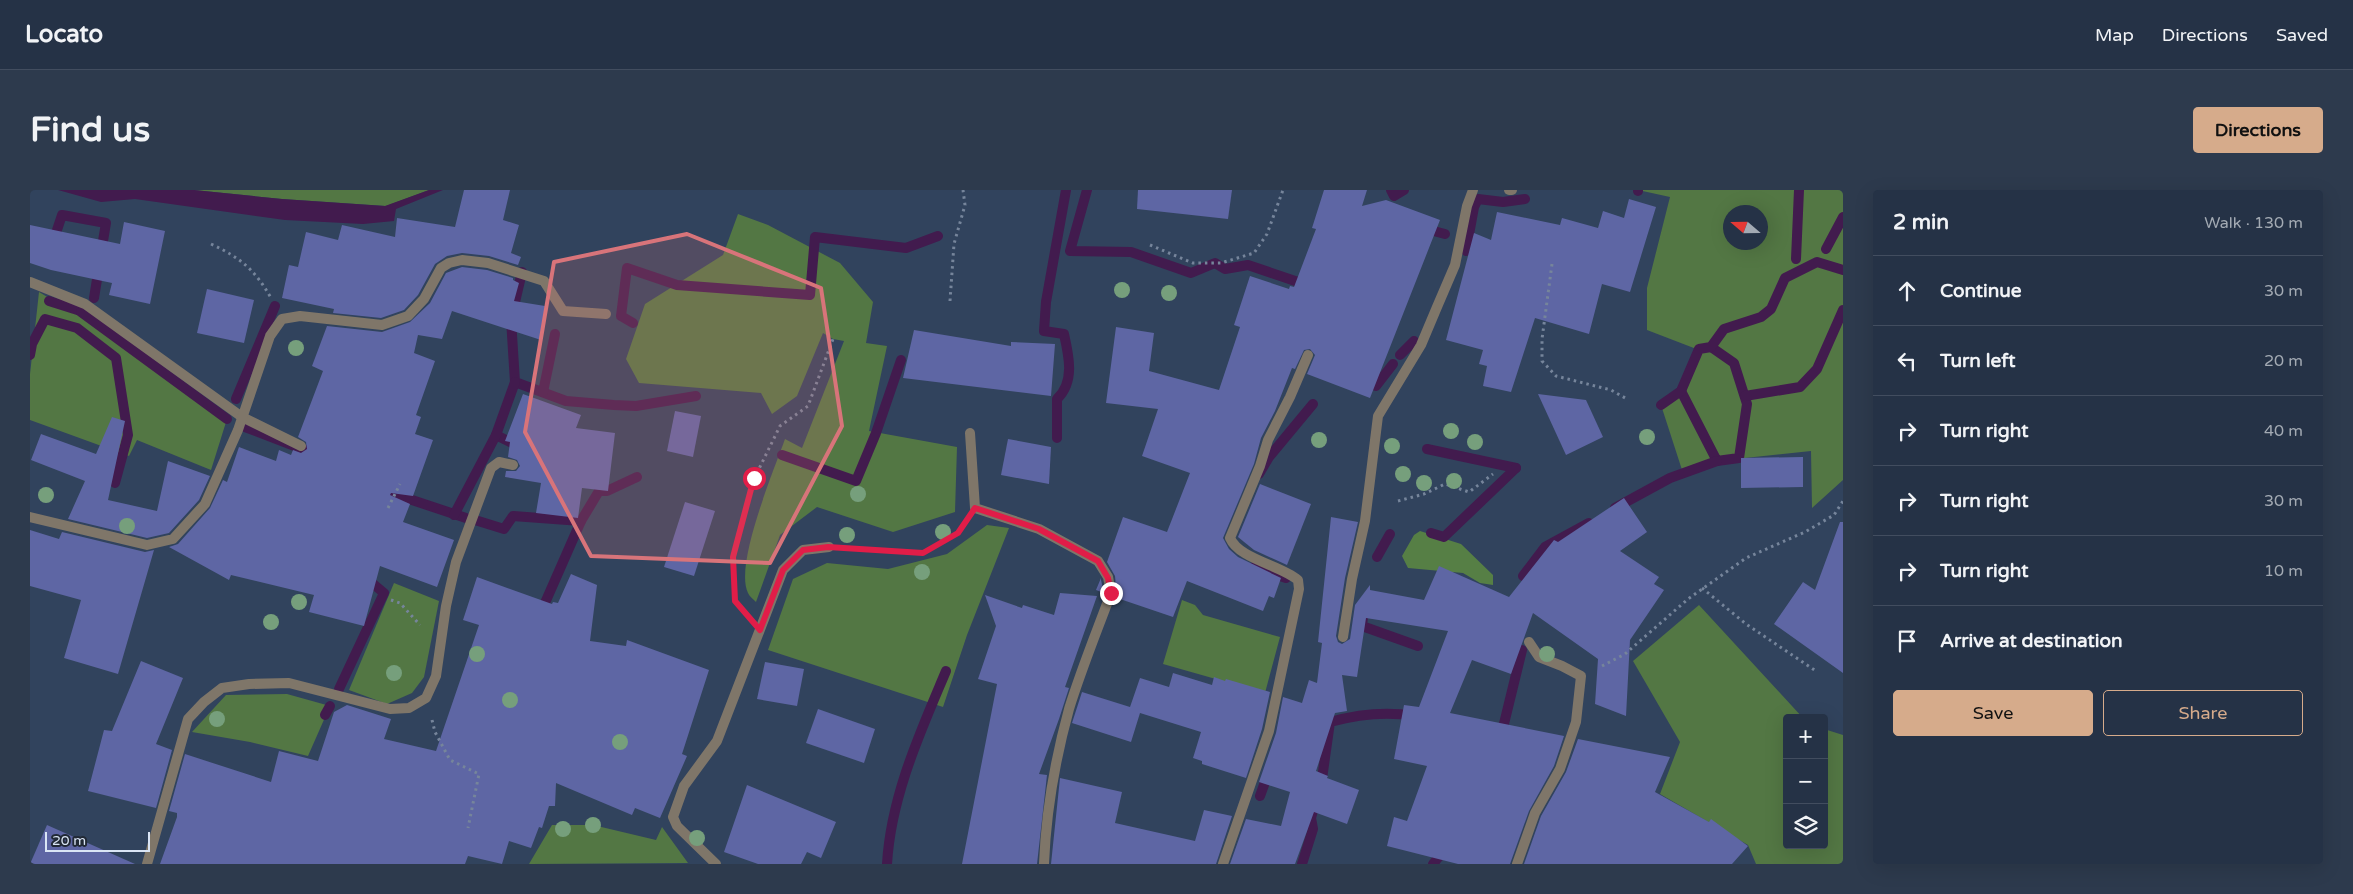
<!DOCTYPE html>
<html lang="en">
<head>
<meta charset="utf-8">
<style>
  :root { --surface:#253246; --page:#2d3a4d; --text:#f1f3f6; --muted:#a3aab3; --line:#424d5f; --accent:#d6ab8b }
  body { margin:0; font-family:"Varela Round",sans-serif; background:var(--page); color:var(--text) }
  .controls { position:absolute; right:15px; bottom:15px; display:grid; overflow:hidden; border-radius:5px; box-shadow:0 5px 20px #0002 }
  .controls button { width:45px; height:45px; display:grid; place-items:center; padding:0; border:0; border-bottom:1px solid var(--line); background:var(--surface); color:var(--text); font:25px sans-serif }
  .compass { position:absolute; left:1693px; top:15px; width:45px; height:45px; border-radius:50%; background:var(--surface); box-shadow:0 5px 20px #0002; rotate:290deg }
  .scale { position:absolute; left:15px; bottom:12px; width:105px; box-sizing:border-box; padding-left:5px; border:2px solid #dae5f5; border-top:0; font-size:14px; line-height:18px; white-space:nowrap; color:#dae5f5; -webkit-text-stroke:4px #212935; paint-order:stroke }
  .stop { position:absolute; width:15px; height:15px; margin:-11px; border:4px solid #e11d48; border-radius:50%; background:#fff }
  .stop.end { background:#e11d48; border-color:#fff; box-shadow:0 1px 5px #0008 }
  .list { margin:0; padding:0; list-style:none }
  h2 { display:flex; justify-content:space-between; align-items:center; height:65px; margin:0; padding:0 20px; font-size:21px }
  h2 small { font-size:16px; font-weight:400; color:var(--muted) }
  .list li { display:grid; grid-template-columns:32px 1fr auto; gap:15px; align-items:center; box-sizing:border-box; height:70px; padding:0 20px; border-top:1px solid var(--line) }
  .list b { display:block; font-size:19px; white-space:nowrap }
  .list em { font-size:16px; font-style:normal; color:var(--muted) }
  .actions { display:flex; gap:10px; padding:15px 20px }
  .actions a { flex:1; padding:11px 0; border:1px solid var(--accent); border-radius:5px; text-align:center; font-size:18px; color:var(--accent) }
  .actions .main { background:var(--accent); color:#111 }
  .icon { flex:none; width:28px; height:28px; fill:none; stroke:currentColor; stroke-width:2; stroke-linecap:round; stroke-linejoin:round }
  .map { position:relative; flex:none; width:1813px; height:674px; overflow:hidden; border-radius:5px }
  header { display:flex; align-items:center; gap:30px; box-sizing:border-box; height:70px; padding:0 25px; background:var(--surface); border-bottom:1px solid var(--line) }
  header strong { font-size:24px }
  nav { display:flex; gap:28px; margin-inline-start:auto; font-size:18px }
  .intro { display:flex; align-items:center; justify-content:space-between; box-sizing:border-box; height:120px; padding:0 30px }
  h1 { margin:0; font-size:35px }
  .button { padding:12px 22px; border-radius:5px; background:var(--accent); color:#111; font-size:18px; font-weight:700 }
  main { display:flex; gap:30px; padding:0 30px }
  aside { flex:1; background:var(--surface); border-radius:5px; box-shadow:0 5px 20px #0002 }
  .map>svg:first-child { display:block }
</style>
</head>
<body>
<header>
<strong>Locato</strong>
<nav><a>Map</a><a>Directions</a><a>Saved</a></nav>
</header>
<div class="intro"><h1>Find us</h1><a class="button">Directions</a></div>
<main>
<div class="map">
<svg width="1813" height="674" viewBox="0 0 1813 674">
  <rect width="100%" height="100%" fill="#31435d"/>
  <g fill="#537744" fill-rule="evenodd">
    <polygon points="164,0 399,0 356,16 252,9"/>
    <path d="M1813,0V290L1782,318L1781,261L1687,271L1653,283L1631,215L1651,201L1669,160L1617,140V98L1640,7L1608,0ZM1700,22H1730V52H1700Z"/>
    <path d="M708,24L738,35L810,73L843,112L836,153L857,156L839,241L927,257L925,322L863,342L787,317L750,345L726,412C723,409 719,406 718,403C704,375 744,280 755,249L772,258L814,151L803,149L793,143L767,206L742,224L731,203L609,193L596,169L615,114L693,65Z"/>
    <polygon points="9,102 97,155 197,229 181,280 107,250 99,266 0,230 0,184"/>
    <polygon points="957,335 979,338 937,445 913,517 738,460 763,389 797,373 858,379 917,364"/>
    <polygon points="364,393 409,411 394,487 382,503 357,514 319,500"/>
    <polygon points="1152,410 1165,415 1173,425 1250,447 1235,503 1133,474"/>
    <polygon points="1669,415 1773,528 1757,528 1757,655 1794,655 1794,539 1813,545 1813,674 1726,674 1718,655 1630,604 1650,552 1603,471"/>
    <polygon points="257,504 300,516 278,566 220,552 162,542 196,505"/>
    <polygon points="522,635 563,635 626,650 632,637 658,673 499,674"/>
  </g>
  <polygon fill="#567f45" points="1390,341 1431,354 1463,385 1463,395 1450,393 1433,383 1378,378 1372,366 1384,345"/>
  <polygon fill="#421b4e" points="28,0 164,0 252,9 355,16 399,0 413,0 366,19 364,31 333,34 255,30 105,9 71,12"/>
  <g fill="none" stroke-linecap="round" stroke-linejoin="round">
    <g stroke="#421b4e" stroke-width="10">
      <polyline points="1057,0 1040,61 1101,62 1161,83 1185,73 1195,79 1218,75 1277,95"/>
      <polyline points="1361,0 1364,6 1374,0"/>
      <polyline points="1608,1 1608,0"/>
      <polyline points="1392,38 1415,44"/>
      <polyline points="23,52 32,25 76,33 71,63"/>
      <polyline points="1796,59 1813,27"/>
      <polyline points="1436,61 1444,17 1448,9 1473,12 1495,9"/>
      <polyline points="1766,69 1769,0"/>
      <polyline points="492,82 481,129 485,192 536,211 584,215 606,216 666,206"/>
      <polyline points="64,108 69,77"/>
      <polyline points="19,111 57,123"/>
      <polyline points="51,122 197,229"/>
      <polyline points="603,133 591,126 597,78 647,95 780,105 785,47 876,58 908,46"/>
      <polyline points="0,165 2,154 15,129 47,138 86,168 98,245 85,293"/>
      <polyline points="1370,165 1384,151"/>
      <polyline points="1346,196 1363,174"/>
      <polyline points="1651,201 1687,271 1709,268 1717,214 1704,173 1681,157"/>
      <polyline points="513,202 525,144"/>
      <polyline points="1715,206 1770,197 1787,179 1813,120"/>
      <polyline points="206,209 245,116"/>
      <polyline points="1631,215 1651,201 1669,159 1681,157 1694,139 1731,127 1741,119 1755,88 1787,72 1813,80"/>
      <polyline points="215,237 288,265"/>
      <polyline points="466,245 492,258"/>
      <path d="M1027,248V209C1045,192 1039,166 1034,144L1014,141L1016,112L1036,0"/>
      <polyline points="1397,259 1486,278"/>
      <polyline points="752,265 826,291 846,243 871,170"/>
      <polyline points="1229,284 1239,267 1283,214"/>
      <polyline points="352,297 367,305 436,328"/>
      <polyline points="1585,318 1640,288 1687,271"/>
      <polyline points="424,325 466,245 485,192"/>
      <polyline points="445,330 474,339 483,326 551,331"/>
      <polyline points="1401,343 1414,347 1486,278"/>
      <polyline points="1347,367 1360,344"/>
      <polyline points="1224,377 1256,388"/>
      <polyline points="1493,386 1515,357 1559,333"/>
      <polyline points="511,422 551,331 569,301 577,301 607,287"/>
      <polyline points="1333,427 1332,436 1388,456"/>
      <polyline points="309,499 354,403 336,388"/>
      <polyline points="295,525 300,516"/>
      <polyline points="1471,546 1492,460"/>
      <path d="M1291,596L1300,532C1329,524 1355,521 1384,526"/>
      <polyline points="1230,606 1239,581"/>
      <path d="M857,674C861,606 890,543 916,481"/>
      <polyline points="1272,674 1283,639 1281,628 1284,617"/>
      <polyline points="1403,674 1415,659"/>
    </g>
  </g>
  <g fill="#5e66a4">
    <polygon points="434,0 480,0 473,30 489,35 481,63 491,67 488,75 459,66 432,63 417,66 405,74 388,105 374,120 351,128 303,123 304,119 252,108 259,75 268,77 276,42 308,50 312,35 365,47 367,28 425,37"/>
    <polygon points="1108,0 1202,0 1198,29 1107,19"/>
    <polygon points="1294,0 1337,0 1332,16 1356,10 1410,30 1340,208 1277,184 1285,165 1280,159 1274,160 1265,179 1262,178 1245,221 1231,248 1224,274 1193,348 1199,359 1208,367 1251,388 1244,408 1239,406 1233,421 1157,391 1143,427 1087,408 1085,386 1077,372 1093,327 1137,342 1160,283 1112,266 1128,219 1076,213 1086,137 1124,143 1119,181 1189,200 1210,137 1204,135 1220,86 1259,99 1260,96 1264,97 1286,39 1282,38"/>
    <polygon points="1599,9 1626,17 1600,102 1572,94 1559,144 1505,128 1481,202 1453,196 1457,176 1449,174 1453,160 1416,150 1444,43 1461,50 1467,22 1530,35 1532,28 1568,38 1573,21 1594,28"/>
    <polygon points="94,32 135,41 120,114 79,105 82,93 21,80 0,73 0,35 90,54"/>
    <polygon points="432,77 457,80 483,88 483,90 489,93 484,111 515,116 511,150 422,121 412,149 388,145 384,163 405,171 386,225 391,227 385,244 403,250 383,306 361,303 360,305 380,314 373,332 424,350 407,397 350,376 334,436 279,422 284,405 201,385 199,390 139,357 148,354 180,318 193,290 197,292 209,257 246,271 249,260 261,265 263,260 271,263 277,259 276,252 268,247 293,181 282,176 297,136 352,142 380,132 400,113 416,83"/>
    <polygon points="177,99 224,110 214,153 167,143"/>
    <polygon points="884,140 981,156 981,152 1025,154 1021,206 873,188"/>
    <polygon points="493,204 551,225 546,238 585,243 578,301 552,298 548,328 506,323 511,293 475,287 476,281 486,281 490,276 487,270 478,267 480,252 475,251"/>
    <polygon points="1508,204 1556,210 1573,247 1536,265"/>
    <polygon points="645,221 671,226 663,267 637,261"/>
    <polygon points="82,227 95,231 78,310 127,321 138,271 180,286 169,310 139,343 117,348 38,329 55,291 1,270 11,244 66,264"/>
    <polygon points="978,249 1021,257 1019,294 971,285"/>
    <polygon points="1773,267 1773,297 1711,298 1711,268"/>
    <polygon points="1230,294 1281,314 1257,375 1224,360 1208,347"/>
    <polygon points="1594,308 1617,342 1590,361 1629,387 1624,394 1634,400 1600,450 1596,526 1565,514 1568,469 1503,423 1481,484 1442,470 1420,523 1534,546 1524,576 1499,621 1480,674 1428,674 1357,656 1364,627 1377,631 1397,576 1364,569 1374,515 1389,517 1418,441 1336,428 1327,487 1312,485 1317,521 1305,523 1286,581 1298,586 1297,588 1329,600 1317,634 1284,622 1265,674 1200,674 1216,629 1251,636 1260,602 1229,592 1246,543 1253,507 1272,513 1279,490 1287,493 1292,453 1288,452 1301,327 1328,332 1315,388 1306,446 1308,452 1312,454 1320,449 1325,415 1340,395 1340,400 1394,410 1409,376 1479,407 1524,350 1528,352"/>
    <polygon points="655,312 685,321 664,386 634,377"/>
    <polygon points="1810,332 1813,332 1813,483 1744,434 1773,392 1785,400"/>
    <polygon points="0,340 29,349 32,342 115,362 124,360 88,484 34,468 51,410 0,396"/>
    <polygon points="541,384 567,395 560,451 596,456 597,450 679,480 652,564 657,566 630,628 605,618 602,625 526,593 525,616 519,616 512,638 509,637 501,658 479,651 472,674 438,666 435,674 130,674 147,627 147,623 139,621 155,564 241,592 249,561 288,571 304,522 317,515 361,529 354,549 406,561 449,435 433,430 447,387 522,414 523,412 528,413"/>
    <polygon points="1071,388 1071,390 1074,403 1066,400"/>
    <polygon points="1030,403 1067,406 1035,497 1039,498 1029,529 1009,584 1017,585 1007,674 932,674 967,494 948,489 966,436 955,405 992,418 993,415 1024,425"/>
    <polygon points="111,471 153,488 126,554 142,560 126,618 58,601 74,540 82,541"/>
    <polygon points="735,472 774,479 767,516 727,509"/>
    <polygon points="1143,483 1182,495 1184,487 1195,491 1196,489 1240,502 1232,539 1216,588 1172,574 1172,571 1163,568 1171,542 1110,523 1101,552 1042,533 1052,502 1100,517 1110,488 1139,497"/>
    <polygon points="788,519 845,539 834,573 776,553"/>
    <polygon points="1548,549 1640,567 1625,602 1679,632 1681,629 1718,656 1702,674 1494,674 1511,626 1536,582"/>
    <polygon points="1030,588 1092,602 1085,633 1165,651 1174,620 1202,626 1186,674 1021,674"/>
    <polygon points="717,595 806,632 791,668 777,662 771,674 728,674 694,662"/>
    <polygon points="17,635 105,674 0,674"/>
  </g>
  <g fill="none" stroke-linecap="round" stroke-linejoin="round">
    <g stroke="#76859b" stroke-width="3" stroke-dasharray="2.5 4" stroke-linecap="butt">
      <path d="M181,54C211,68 225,80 241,108"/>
      <polyline points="1120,55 1163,73 1191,73 1224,63 1237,44 1253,0"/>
      <polyline points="1522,74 1512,149 1512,171 1526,186 1581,200 1597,209"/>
      <polyline points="920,111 924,54 935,15 933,0"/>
      <polyline points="1368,311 1394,304 1415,294 1439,302 1463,284"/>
      <polyline points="358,318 370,294"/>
      <polyline points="822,359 893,363 928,343 932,337"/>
      <polyline points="1672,398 1716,434 1786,481"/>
      <polyline points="361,410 370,413 390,435"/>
      <polyline points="713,420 705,411 703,367 724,289 750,236 778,216 803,149"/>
      <polyline points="1572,476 1595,464 1658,409 1716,368 1775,342 1804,325 1813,311"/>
      <polyline points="402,530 405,542 420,570 449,584 438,638"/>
    </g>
    <g stroke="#7f7669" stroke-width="10">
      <polyline points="1479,0 1482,0"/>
      <polyline points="0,92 55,114 212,227 271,256"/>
      <path d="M940,243L945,318L1009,339L1068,371L1078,387L1081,403C1067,441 1051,480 1039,519C1025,570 1016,621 1014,674"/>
      <polyline points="0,327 117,355 143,349 175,314 208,240 240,146 252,129 270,126 352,135 378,126 394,109 411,78 419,73 432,70 458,73 514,91 533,121 576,124"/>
      <polyline points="1313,447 1322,389 1335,331 1348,226 1391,155 1407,117 1425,75 1437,16 1443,0"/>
      <polyline points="117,674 158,529 174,512 192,498 219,494 259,493 360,519 379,518 396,508 406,486 416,416 426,372 461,278 469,272 483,275"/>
      <polyline points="686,674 647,636 643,627 654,596 687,551 753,380 773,360 799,357"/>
      <path d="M1193,674L1239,541L1269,399L1268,390C1250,375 1209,369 1200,348L1230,276L1238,250L1260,207L1278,165"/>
      <polyline points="1487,674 1505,623 1530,579 1546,532 1551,486 1532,476 1509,467 1499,452"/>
    </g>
  </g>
  <g fill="#769f7c">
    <circle cx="1092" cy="100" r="8"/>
    <circle cx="1139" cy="103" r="8"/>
    <circle cx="266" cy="158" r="8"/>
    <circle cx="1421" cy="241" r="8"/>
    <circle cx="1617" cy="247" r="8"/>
    <circle cx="1289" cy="250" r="8"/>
    <circle cx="1445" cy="252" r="8"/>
    <circle cx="1362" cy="256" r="8"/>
    <circle cx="1373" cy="284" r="8"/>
    <circle cx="1424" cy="291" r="8"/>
    <circle cx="1394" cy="293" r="8"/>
    <circle cx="828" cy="304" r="8"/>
    <circle cx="16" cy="305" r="8"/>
    <circle cx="97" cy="336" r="8"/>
    <circle cx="913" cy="342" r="8"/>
    <circle cx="817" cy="345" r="8"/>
    <circle cx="892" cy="382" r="8"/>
    <circle cx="269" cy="412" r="8"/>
    <circle cx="241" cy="432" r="8"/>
    <circle cx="447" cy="464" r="8"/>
    <circle cx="1517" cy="464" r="8"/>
    <circle cx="364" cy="483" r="8"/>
    <circle cx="480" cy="510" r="8"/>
    <circle cx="187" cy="529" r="8"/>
    <circle cx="590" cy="552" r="8"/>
    <circle cx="563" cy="635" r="8"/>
    <circle cx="533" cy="639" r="8"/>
    <circle cx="667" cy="648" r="8"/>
  </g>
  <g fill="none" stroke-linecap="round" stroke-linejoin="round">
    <polyline stroke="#e11d48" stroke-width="6" points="724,288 703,367 705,411 730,440 753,380 773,360 798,357 893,363 928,343 945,318 1009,339 1068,371 1078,388 1081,403"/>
  </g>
  <path fill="#d8747a" fill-opacity="0.2" stroke="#d8747a" stroke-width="4" stroke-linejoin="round" d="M657,44L791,98L812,236L740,373L561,366L495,242L524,72Z"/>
</svg>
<div class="controls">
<button>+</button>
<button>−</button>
<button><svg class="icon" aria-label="layers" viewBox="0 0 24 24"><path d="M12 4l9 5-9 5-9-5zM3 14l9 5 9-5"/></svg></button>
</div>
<svg class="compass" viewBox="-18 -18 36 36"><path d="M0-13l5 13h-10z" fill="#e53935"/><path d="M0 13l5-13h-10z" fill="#a3aab3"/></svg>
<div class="scale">20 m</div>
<div class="stop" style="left:724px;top:288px"></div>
<div class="stop end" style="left:1081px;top:403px"></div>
</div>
<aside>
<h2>2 min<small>Walk · 130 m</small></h2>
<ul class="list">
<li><svg class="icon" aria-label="ahead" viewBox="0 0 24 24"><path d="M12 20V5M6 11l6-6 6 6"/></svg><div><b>Continue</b></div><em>30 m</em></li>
<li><svg class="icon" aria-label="left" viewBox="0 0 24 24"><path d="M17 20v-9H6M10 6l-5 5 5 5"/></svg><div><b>Turn left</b></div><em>20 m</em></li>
<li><svg class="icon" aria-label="right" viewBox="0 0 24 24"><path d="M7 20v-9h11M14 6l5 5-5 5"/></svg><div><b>Turn right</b></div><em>40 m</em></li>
<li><svg class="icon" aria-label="right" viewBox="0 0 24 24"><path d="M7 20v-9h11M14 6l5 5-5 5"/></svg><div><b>Turn right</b></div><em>30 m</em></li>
<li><svg class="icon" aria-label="right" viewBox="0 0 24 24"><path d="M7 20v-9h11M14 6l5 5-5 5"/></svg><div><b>Turn right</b></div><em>10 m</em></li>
<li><svg class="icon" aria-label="arrive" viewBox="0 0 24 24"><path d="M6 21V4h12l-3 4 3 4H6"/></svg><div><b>Arrive at destination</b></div></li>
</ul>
<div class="actions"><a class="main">Save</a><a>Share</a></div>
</aside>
</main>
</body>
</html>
